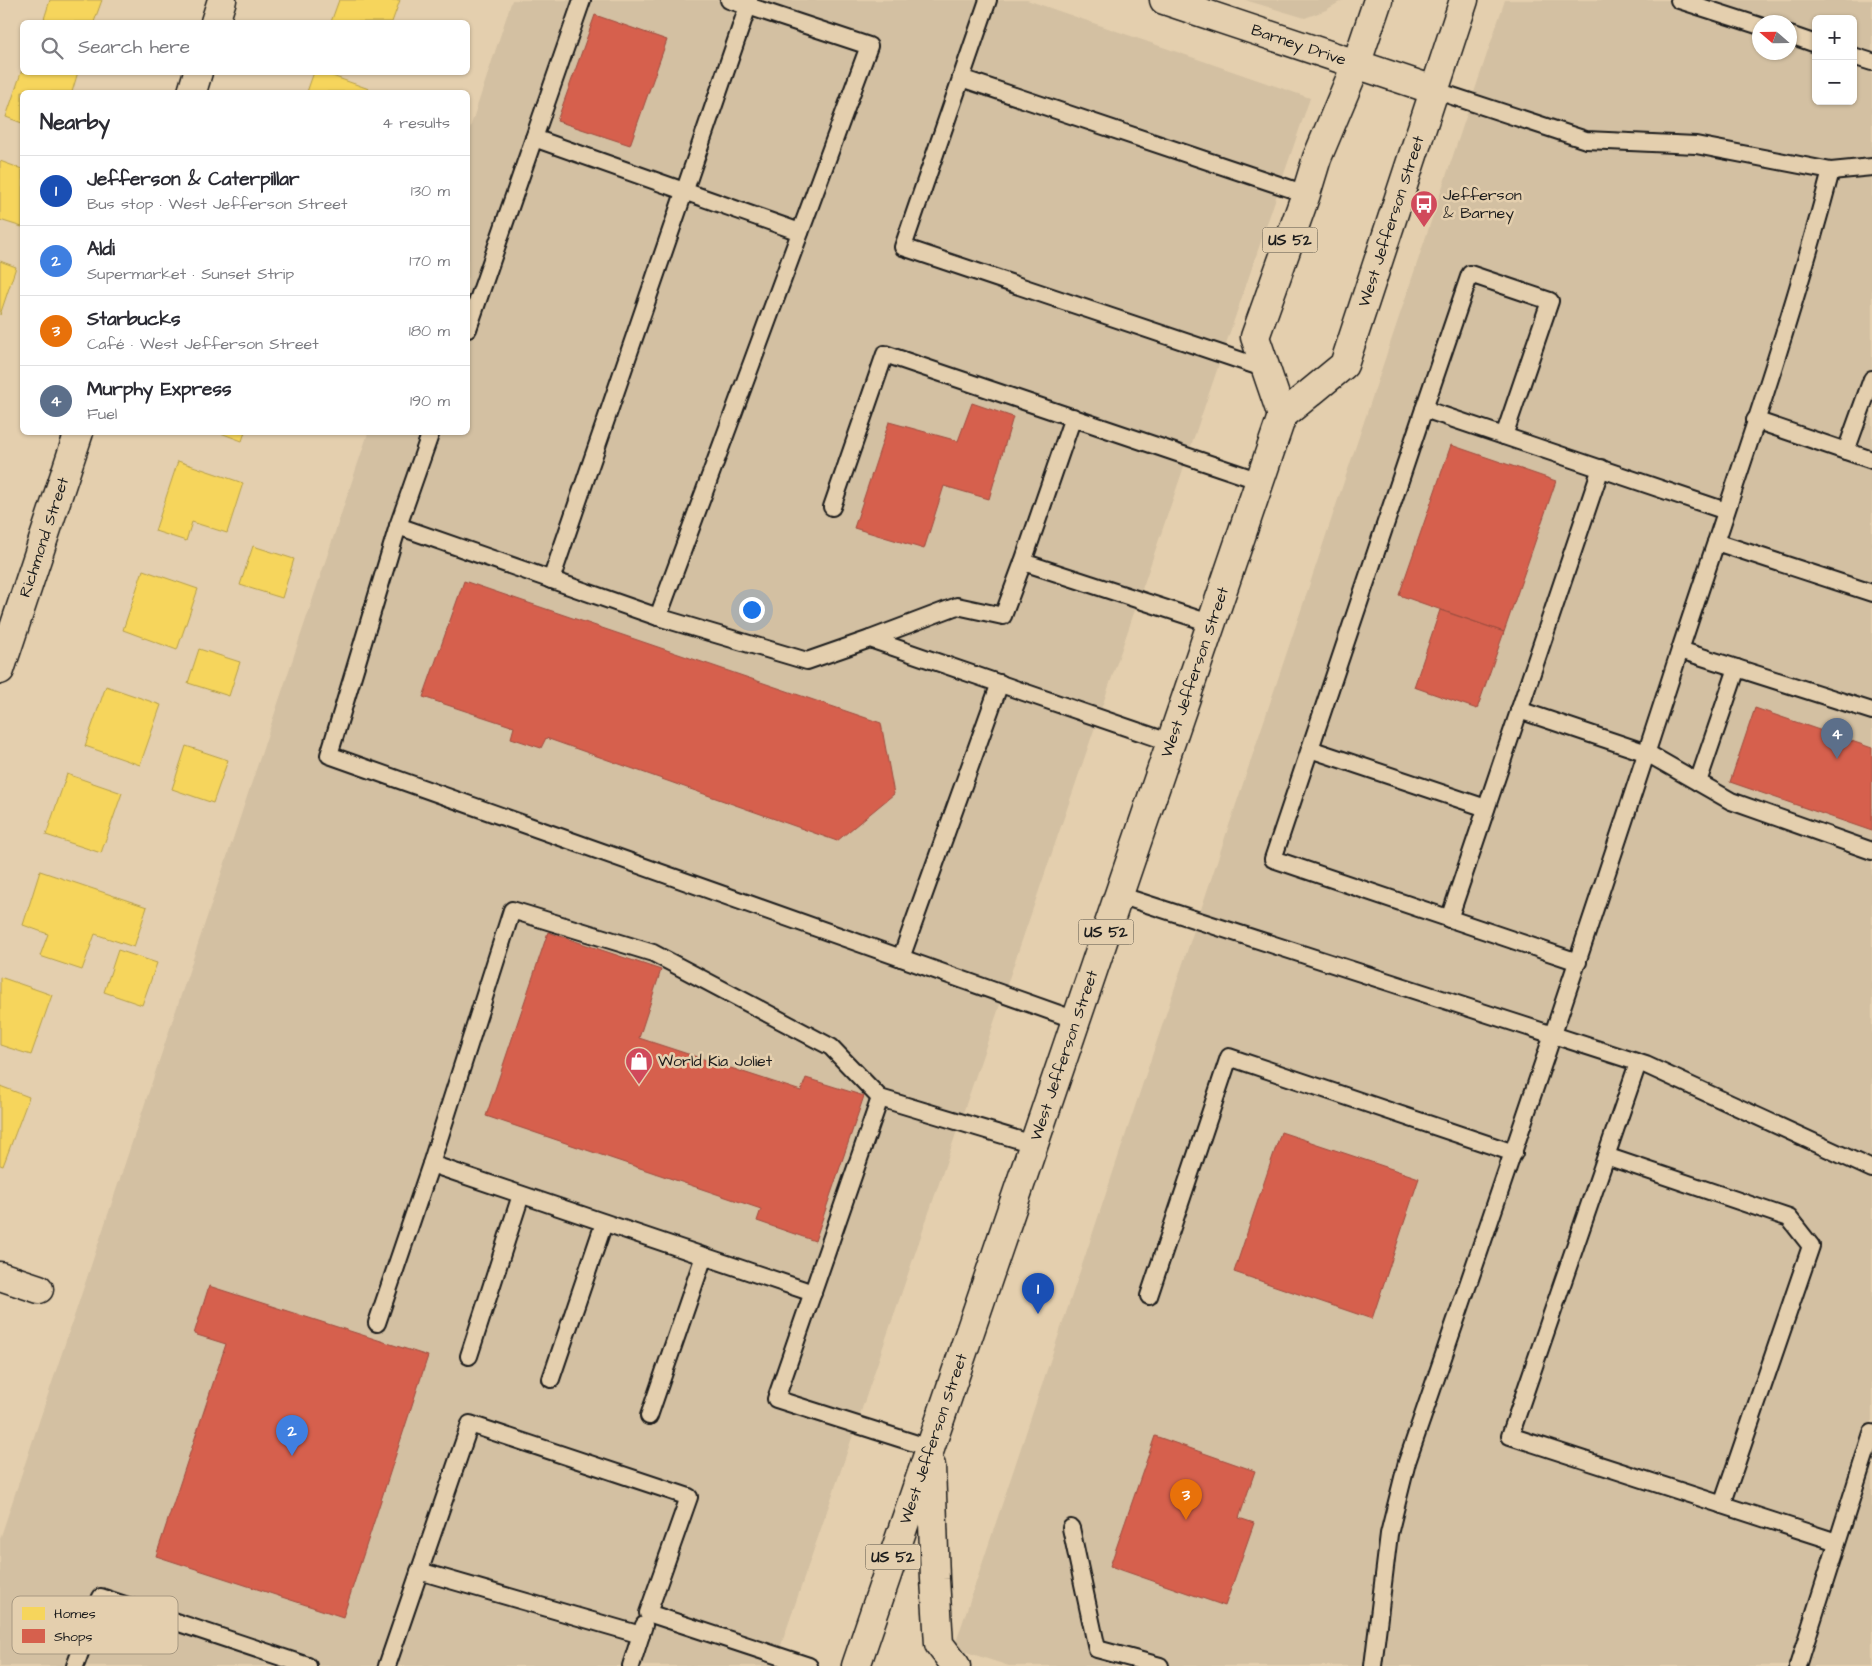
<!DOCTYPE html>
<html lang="en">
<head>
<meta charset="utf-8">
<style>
  :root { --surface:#fff; --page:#f7f7f7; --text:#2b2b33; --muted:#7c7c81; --line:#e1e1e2; --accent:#db2777 }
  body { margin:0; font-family:"Architects Daughter",sans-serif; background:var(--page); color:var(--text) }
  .controls { position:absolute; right:15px; top:15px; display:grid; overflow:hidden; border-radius:8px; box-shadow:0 1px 4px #0004 }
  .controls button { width:45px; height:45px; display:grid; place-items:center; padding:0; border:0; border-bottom:1px solid var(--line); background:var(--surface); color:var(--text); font:25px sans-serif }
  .compass { position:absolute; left:1752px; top:15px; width:45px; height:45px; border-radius:50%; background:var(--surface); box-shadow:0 1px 4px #0004; rotate:290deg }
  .you { position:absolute; left:751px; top:609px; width:18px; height:18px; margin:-12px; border:4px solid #fff; border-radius:50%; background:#1a73e8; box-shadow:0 0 0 8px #1a73e833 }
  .badge { display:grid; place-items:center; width:32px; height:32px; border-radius:50%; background:var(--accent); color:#fff; font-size:16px; font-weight:700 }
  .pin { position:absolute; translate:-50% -41px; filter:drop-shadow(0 1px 2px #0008) }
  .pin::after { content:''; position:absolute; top:26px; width:18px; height:15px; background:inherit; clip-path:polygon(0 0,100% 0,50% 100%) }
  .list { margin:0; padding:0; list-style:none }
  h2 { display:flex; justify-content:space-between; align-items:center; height:65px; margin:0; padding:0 20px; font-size:21px }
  h2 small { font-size:16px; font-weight:400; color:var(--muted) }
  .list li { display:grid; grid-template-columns:32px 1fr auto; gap:15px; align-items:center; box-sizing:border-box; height:70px; padding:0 20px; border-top:1px solid var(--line) }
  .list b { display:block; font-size:19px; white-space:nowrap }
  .list p { margin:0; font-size:16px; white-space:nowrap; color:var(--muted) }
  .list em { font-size:16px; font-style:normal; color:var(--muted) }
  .icon { flex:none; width:28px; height:28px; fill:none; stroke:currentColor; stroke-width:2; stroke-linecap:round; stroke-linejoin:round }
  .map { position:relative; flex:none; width:1872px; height:1666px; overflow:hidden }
  .search { position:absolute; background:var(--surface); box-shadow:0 1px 4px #0004; left:20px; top:20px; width:450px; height:55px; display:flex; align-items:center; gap:12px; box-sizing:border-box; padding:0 18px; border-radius:8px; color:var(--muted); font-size:19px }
  .panel { position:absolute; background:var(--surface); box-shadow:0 1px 4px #0004; left:20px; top:90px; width:450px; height:345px; border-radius:8px }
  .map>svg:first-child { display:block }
</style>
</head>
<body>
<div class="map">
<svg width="1872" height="1666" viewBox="0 0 1872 1666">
  <rect width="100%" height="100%" fill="#e4cfae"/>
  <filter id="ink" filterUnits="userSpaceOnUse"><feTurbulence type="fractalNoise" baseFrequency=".02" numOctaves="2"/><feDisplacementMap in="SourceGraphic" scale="10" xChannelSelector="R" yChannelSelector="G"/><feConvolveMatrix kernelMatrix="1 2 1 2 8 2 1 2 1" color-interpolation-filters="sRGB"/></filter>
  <g filter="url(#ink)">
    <g fill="#d3c0a2" fill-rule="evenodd">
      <polygon points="512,0 1027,0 1310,98 774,1666 0,1666 0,1539 368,433 468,432 468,134"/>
      <polygon points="1245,0 1343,0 1326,10 1305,18"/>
      <path d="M1505,0H1872V1666H1009L954,1648ZM1816,19H1853V101H1816ZM1760,22H1790V52H1760Z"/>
    </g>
    <g fill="#f6d55c" stroke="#b59e49">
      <polygon points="50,0 102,0 94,22 55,22 44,19"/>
      <polygon points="339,0 400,0 392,22 331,22"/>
      <polygon points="22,70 22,72 78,72 72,92 22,92 22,123 6,117"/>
      <polygon points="314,72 321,72 369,89 368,92 307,92"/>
      <polygon points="0,161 22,169 22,227 0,220"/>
      <polygon points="0,261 16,267 0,315"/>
      <polygon points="218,432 245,432 242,441"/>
      <polygon points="178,461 243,483 227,533 192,522 186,541 155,531"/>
      <polygon points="253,546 294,559 282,598 240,585"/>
      <polygon points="143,570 198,589 177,650 123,630"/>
      <polygon points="199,649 240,662 229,696 188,683"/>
      <polygon points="106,686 161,705 140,765 85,746"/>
      <polygon points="186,746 228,760 213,803 172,789"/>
      <polygon points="67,774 122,793 101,853 46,835"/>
      <polygon points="40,871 147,907 134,947 95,934 82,970 40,956 48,934 23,925"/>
      <polygon points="118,950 157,963 142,1005 104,992"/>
      <polygon points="0,977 52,995 31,1055 0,1045"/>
      <polygon points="0,1086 29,1097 3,1166 0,1165"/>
    </g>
    <g fill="#d6604d" stroke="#9e4c3e">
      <polygon points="595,15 667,40 630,145 557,121"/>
      <polygon points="972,403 1013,417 989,499 944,486 924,549 854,528 889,422 958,441"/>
      <polygon points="1451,445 1556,481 1504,632 1399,595"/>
      <polygon points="464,581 881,723 894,794 837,841 546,738 541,748 511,738 514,727 423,697"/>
      <polygon points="1440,610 1504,632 1477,709 1414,687"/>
      <polygon points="1755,708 1872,748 1872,831 1730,782"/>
      <polygon points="548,932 661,970 639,1038 801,1091 806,1078 864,1096 815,1241 757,1221 761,1209 486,1116"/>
      <polygon points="1281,1132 1419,1178 1372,1319 1234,1272"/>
      <polygon points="209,1286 428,1356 343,1617 156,1556 226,1344 194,1334"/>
      <polygon points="1155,1436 1255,1471 1239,1518 1254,1523 1225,1606 1110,1566"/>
    </g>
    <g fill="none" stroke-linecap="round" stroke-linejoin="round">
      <g stroke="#1c1c1c" stroke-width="20">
        <g id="service">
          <polyline points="749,0 748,6 869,46 658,617 807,661 870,639 1172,743"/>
          <polyline points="988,0 903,247 1266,369"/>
          <polyline points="1679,0 1760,26"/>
          <polyline points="1790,35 1816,44"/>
          <polyline points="1853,56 1872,62"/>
          <polyline points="961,78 1306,194"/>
          <polyline points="1434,90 1586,140 1696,145 1831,171 1872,167"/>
          <polyline points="534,138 582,0"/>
          <polyline points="468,329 534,138 800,232"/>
          <polyline points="1424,409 1470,274 1550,301 1504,436"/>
          <polyline points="1073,417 1023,562 1213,624"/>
          <polyline points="1755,420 1872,460"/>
          <polyline points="431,432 398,526 658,617"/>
          <polyline points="1846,451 1872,379"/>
          <polyline points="832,507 885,354 1260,481"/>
          <polyline points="398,526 329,755 1076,1020"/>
          <polyline points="1716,542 1872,593"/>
          <polyline points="551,580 748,6 729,0"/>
          <polyline points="870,639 957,606 1003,616 1023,562"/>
          <polyline points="1680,650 1872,711"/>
          <polyline points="1519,710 1647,753 1731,801 1872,851"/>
          <polyline points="1310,749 1486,808"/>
          <polyline points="1698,782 1737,668"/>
          <polyline points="1119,895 1646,1065 1872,1169"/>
          <polyline points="1449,919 1601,468"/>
          <polyline points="901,958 1000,683"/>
          <polyline points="1578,962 1273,859 1424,409 1726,511"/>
          <polyline points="1638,1063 1510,1436 1837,1542"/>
          <polyline points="1606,1156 1789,1218 1811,1246 1722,1505"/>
          <polyline points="813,1293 431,1164 512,910 653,953 831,1047 880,1098"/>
          <polyline points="1149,1296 1229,1057 1514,1153"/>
          <polyline points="377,1323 431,1164"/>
          <polyline points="469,1356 521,1195"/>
          <polyline points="551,1379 604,1223"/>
          <polyline points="649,1416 704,1256"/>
          <polyline points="930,1448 776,1399 880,1098 1033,1144"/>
          <polyline points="1071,1528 1097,1649 1160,1666"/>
          <polyline points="419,1571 641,1635"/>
          <polyline points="75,1666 101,1597 308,1666"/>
          <polyline points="387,1666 470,1424 689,1497 648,1613 809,1666"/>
          <polyline points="631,1666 644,1625"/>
          <path d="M1373,1666L1389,1534L1407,1462C1500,1193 1591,924 1679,653C1732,493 1788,334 1831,171"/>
          <polyline points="1798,1666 1872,1433"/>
        </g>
      </g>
      <g stroke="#1c1c1c" stroke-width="31">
        <g id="minor">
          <polyline points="215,22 222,0"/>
          <polyline points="192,92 198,72"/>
          <path id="s1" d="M0,670L79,432"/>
          <polyline points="0,1276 39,1289"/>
        </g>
      </g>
      <g stroke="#1c1c1c" stroke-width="31">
        <g id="tertiary">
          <path id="s2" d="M1164,0L1434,90"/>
        </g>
      </g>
      <g stroke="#1c1c1c" stroke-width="31">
        <g id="primary">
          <polyline points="1282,416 1255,337 1306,194 1317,158 1356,65 1378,0"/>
          <polyline points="931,1466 935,1579 939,1644 956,1666"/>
          <path id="s3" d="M856,1666L1282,416L1344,365L1464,0"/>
        </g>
      </g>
      <use href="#service" stroke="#e4cfae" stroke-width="16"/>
      <use href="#minor" stroke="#e4cfae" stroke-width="28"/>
      <use href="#tertiary" stroke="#e4cfae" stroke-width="28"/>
      <use href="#primary" stroke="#e4cfae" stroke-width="28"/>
    </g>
  </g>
  <defs>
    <g id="bus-pin" transform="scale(1.4375)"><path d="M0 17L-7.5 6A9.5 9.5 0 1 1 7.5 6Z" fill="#d1495b" stroke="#e4cfae"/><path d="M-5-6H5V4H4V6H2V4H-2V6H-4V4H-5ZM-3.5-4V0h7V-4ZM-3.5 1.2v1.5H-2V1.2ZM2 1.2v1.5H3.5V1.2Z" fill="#fff"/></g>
    <g id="shop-pin" transform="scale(1.4375)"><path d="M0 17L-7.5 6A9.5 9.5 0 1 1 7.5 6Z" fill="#d1495b" stroke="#e4cfae"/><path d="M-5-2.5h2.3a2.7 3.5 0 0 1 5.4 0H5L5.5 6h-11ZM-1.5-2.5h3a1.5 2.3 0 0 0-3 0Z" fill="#fff"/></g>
  </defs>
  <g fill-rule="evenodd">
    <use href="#bus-pin" x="1424" y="204"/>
    <use href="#shop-pin" x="639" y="1061"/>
  </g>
  <g text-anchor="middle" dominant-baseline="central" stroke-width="5" stroke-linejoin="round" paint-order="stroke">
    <g fill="#e4cfae" stroke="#585248" stroke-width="1">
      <rect x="1262.5" y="227.5" width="55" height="25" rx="4"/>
      <rect x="1078.5" y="919.5" width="55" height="25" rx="4"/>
      <rect x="865.5" y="1544.5" width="55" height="25" rx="4"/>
    </g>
    <g font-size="15" font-weight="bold" fill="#1c1c1c">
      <text x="1290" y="240">US 52</text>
      <text x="1106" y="932">US 52</text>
      <text x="893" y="1557">US 52</text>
    </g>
    <g font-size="16" fill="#1c1c1c" stroke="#e4cfae">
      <text stroke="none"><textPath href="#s2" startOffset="142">Barney Drive</textPath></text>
      <text stroke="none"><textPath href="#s3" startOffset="1552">West Jefferson Street</textPath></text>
      <text stroke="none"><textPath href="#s1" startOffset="140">Richmond Street</textPath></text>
      <text stroke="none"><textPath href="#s3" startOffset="1050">West Jefferson Street</textPath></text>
      <text stroke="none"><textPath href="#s3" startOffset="645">West Jefferson Street</textPath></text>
      <text stroke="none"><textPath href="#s3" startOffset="240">West Jefferson Street</textPath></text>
    </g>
    <g font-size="16" fill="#1c1c1c" stroke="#e4cfae" text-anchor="start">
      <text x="1443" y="195">Jefferson<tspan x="1443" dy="18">&amp; Barney</tspan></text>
      <text x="658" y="1061">World Kia Joliet</text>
    </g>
  </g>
  <rect x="12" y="1596" width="166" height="58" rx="8" fill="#e4cfae" stroke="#a89982" stroke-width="1"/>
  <rect x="22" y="1607" width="23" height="13" fill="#f6d55c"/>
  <rect x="22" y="1629" width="23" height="14" fill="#d6604d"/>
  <g font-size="14" fill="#1c1c1c">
    <text x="54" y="1618">Homes</text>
    <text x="54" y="1641">Shops</text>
  </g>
</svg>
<div class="controls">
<button>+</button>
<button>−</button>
</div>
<svg class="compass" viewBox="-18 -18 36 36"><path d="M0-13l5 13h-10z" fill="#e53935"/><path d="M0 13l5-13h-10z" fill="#7c7c81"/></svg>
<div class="you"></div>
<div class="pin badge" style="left:1038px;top:1314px;background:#1a4fb4">1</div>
<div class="pin badge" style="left:292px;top:1456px;background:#3f7fe0">2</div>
<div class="pin badge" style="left:1186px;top:1520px;background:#e8710a">3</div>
<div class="pin badge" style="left:1837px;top:759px;background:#5c6f8a">4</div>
<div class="search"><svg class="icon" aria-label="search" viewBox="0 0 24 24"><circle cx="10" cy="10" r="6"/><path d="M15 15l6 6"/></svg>Search here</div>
<section class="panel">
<h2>Nearby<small>4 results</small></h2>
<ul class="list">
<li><span class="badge" style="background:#1a4fb4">1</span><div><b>Jefferson &amp; Caterpillar</b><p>Bus stop · West Jefferson Street</p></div><em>130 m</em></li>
<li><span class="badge" style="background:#3f7fe0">2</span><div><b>Aldi</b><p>Supermarket · Sunset Strip</p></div><em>170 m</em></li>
<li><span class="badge" style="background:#e8710a">3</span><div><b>Starbucks</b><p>Café · West Jefferson Street</p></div><em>180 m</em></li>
<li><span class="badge" style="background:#5c6f8a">4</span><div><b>Murphy Express</b><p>Fuel</p></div><em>190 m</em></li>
</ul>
</section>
</div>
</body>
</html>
